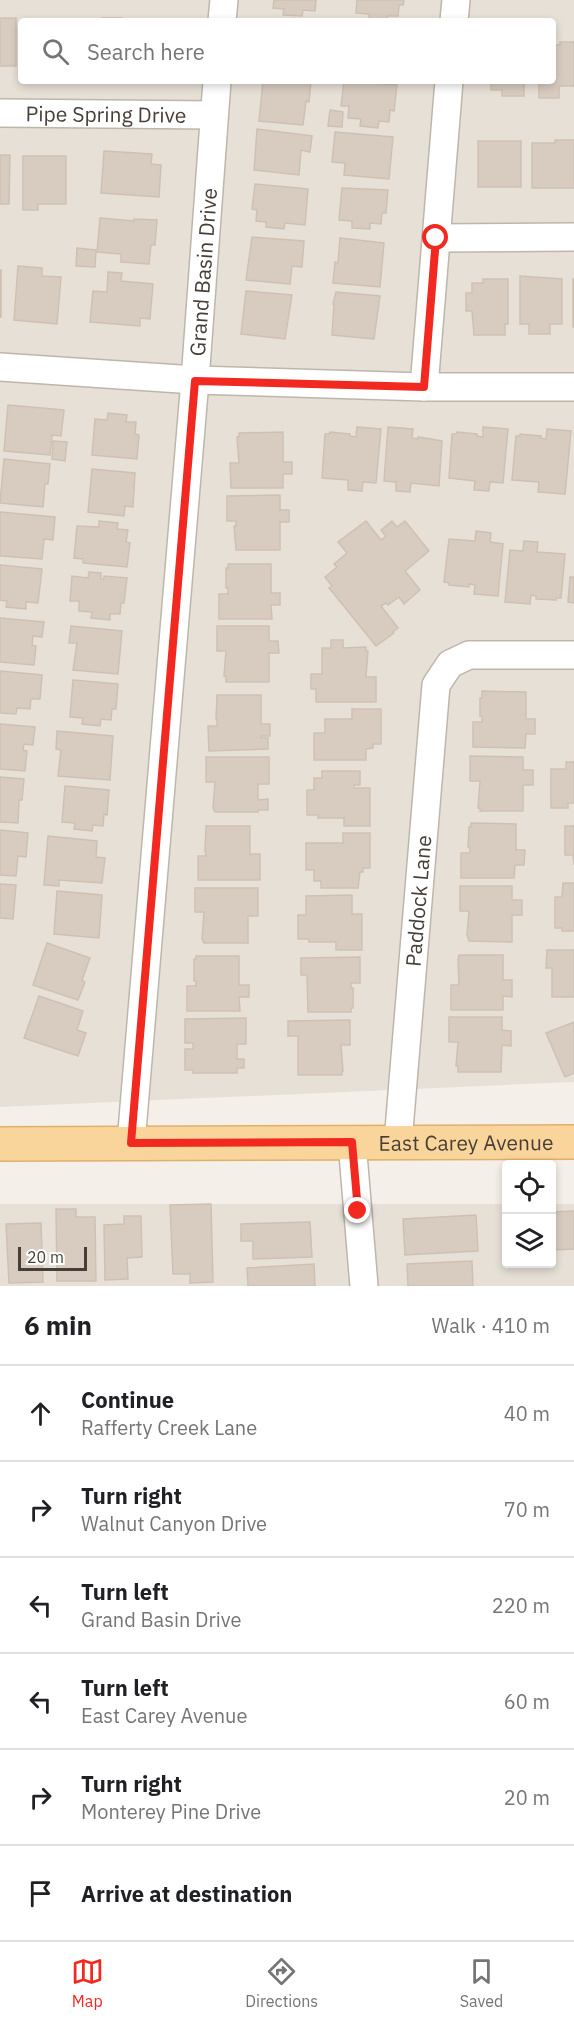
<!DOCTYPE html>
<html lang="en">
<head>
<meta charset="utf-8">
<style>
  :root { --surface:#fff; --page:#f6f6f6; --text:#202124; --muted:#757577; --line:#e0e0e0; --accent:#f22921 }
  body { margin:0; font-family:"IBM Plex Sans",sans-serif; background:var(--page); color:var(--text) }
  .controls { position:absolute; right:18px; bottom:18px; display:grid; overflow:hidden; border-radius:6px; box-shadow:0 3px 9px #0003 }
  .controls button { width:54px; height:54px; display:grid; place-items:center; padding:0; border:0; border-bottom:2px solid var(--line); background:var(--surface); color:var(--text); font:30px sans-serif }
  .scale { position:absolute; left:18px; bottom:15px; width:69px; box-sizing:border-box; padding-left:6px; border:3px solid #473f37; border-top:0; font-size:16px; line-height:21px; white-space:nowrap; color:#473f37; -webkit-text-stroke:4px #fff; paint-order:stroke }
  .stop { position:absolute; width:18px; height:18px; margin:-14px; border:4px solid #f22921; border-radius:50%; background:#fff }
  .stop.end { background:#f22921; border-color:#fff; box-shadow:0 2px 6px #0008 }
  .list { margin:0; padding:0; list-style:none }
  h2 { display:flex; justify-content:space-between; align-items:center; height:78px; margin:0; padding:0 24px; font-size:26px }
  h2 small { font-size:20px; font-weight:400; color:var(--muted) }
  .list li { display:grid; grid-template-columns:39px 1fr auto; gap:18px; align-items:center; box-sizing:border-box; height:96px; padding:0 24px; border-top:2px solid var(--line) }
  .list b { display:block; font-size:22px; white-space:nowrap }
  .list p { margin:0; font-size:20px; white-space:nowrap; color:var(--muted) }
  .list em { font-size:20px; font-style:normal; color:var(--muted) }
  .icon { flex:none; width:33px; height:33px; fill:none; stroke:currentColor; stroke-width:2; stroke-linecap:round; stroke-linejoin:round }
  .map { position:relative; flex:none; width:574px; height:1286px; overflow:hidden }
  .search { position:absolute; background:var(--surface); box-shadow:0 3px 9px #0003; left:18px; right:18px; top:18px; height:66px; display:flex; align-items:center; gap:15px; box-sizing:border-box; padding:0 21px; border-radius:6px; color:var(--muted); font-size:22px }
  .sheet { height:654px; background:var(--surface) }
  nav { display:flex; justify-content:space-around; align-items:center; box-sizing:border-box; height:84px; border-top:2px solid var(--line); background:var(--surface); font-size:16px; color:var(--muted) }
  nav a { display:grid; justify-items:center; gap:3px }
  nav .on { color:var(--accent) }
  .map>svg:first-child { display:block }
</style>
</head>
<body>
<div class="map">
<svg width="574" height="1286" viewBox="0 0 574 1286">
  <rect width="100%" height="100%" fill="#f4efe8"/>
  <g fill="#e7e0d7" fill-rule="evenodd">
    <path d="M0,0H574V1082L0,1107ZM21,21H553V81H21Z"/>
    <polygon points="0,1204 506,1204 506,1264 552,1264 552,1204 574,1204 574,1286 0,1286"/>
  </g>
  <g fill="#d8ccc1" stroke="#cfc1b2" stroke-width="1.5">
    <polygon points="274,0 316,0 315,11 303,10 302,16 283,15 284,9 273,8"/>
    <polygon points="357,0 404,0 403,5 399,5 398,16 387,16 387,21 369,20 369,14 356,13"/>
    <rect x="0" y="18" width="16" height="48"/>
    <rect x="102" y="18" width="20" height="3"/>
    <rect x="132" y="19" width="20" height="2"/>
    <polygon points="560,42 574,42 574,86 559,86 559,98 539,98 539,81 553,81 553,45 560,45"/>
    <polygon points="263,81 311,81 309,102 306,101 303,125 259,121"/>
    <polygon points="344,81 397,85 394,111 390,110 389,122 379,121 378,128 360,126 361,119 348,118 349,106 341,106"/>
    <polygon points="491,81 524,81 524,96 502,96 502,90 491,90"/>
    <polygon points="330,110 343,112 342,127 328,126"/>
    <polygon points="257,129 312,136 310,152 301,150 299,175 254,170"/>
    <polygon points="335,132 393,137 389,179 344,175 345,163 332,162"/>
    <polygon points="555,140 574,140 574,188 532,188 532,143 555,143"/>
    <rect x="478" y="141" width="43" height="46"/>
    <polygon points="104,151 152,154 151,164 161,165 159,197 101,193"/>
    <polygon points="0,155 10,155 9,204 0,204"/>
    <polygon points="23,156 66,156 66,204 38,204 38,210 23,210"/>
    <polygon points="255,184 308,189 305,225 285,223 284,229 266,227 266,222 256,221 257,210 252,209"/>
    <polygon points="342,188 388,190 386,213 382,213 381,224 370,223 370,229 352,228 352,221 339,220"/>
    <polygon points="100,218 134,221 134,219 157,220 155,245 151,245 149,264 121,262 121,254 97,252"/>
    <polygon points="252,237 304,241 302,267 292,266 290,284 246,280"/>
    <polygon points="340,238 384,243 380,287 333,283 335,262 338,263"/>
    <polygon points="77,248 96,250 95,267 76,266"/>
    <polygon points="18,266 42,268 42,276 61,277 57,324 14,320"/>
    <polygon points="1,270 1,317 0,317 0,270"/>
    <polygon points="108,272 122,273 121,281 153,284 150,319 140,318 140,326 90,322 93,291 107,292"/>
    <polygon points="520,276 562,279 562,324 550,324 550,334 529,334 529,324 520,324"/>
    <polygon points="483,279 508,279 508,324 505,324 505,335 474,335 472,311 466,311 466,293 472,293 472,283 483,283"/>
    <rect x="573" y="279" width="1" height="48"/>
    <polygon points="246,291 292,295 285,339 241,334"/>
    <polygon points="336,292 380,296 374,339 332,335 334,305 333,304"/>
    <polygon points="8,405 64,410 61,436 52,435 50,455 4,451"/>
    <polygon points="108,413 127,415 126,422 136,422 135,434 139,435 137,459 92,455 95,419 107,420"/>
    <polygon points="357,427 381,429 376,483 363,482 362,491 348,490 348,480 322,478 325,434 329,434 330,432 350,434 350,436 356,437"/>
    <polygon points="388,427 413,429 412,438 418,439 418,437 442,441 439,486 411,483 410,492 396,491 396,482 384,481"/>
    <polygon points="483,427 508,429 503,483 490,482 489,491 474,490 475,481 449,478 452,434 456,434 457,432 477,434 477,436 483,437"/>
    <polygon points="547,429 571,431 565,494 538,492 539,482 512,480 516,436 520,436 520,434 541,436 540,438 546,439"/>
    <polygon points="283,432 283,462 292,462 292,474 283,474 283,488 231,488 230,463 239,463 237,437 239,437 239,433"/>
    <polygon points="53,441 67,442 65,461 52,459"/>
    <polygon points="4,459 50,464 48,484 45,484 43,507 0,503"/>
    <polygon points="92,469 135,473 133,507 125,506 124,516 88,512"/>
    <polygon points="280,495 280,510 289,510 289,522 280,522 280,550 236,550 234,526 236,526 236,521 227,521 227,496"/>
    <polygon points="0,512 55,517 53,540 44,539 42,559 0,556"/>
    <polygon points="99,521 118,523 117,529 128,530 126,542 130,543 127,567 83,563 83,559 74,558 77,526 99,527"/>
    <polygon points="366,521 381,540 386,536 381,530 392,521 397,527 405,521 429,551 405,571 420,590 404,604 399,597 388,605 386,603 381,606 398,628 393,632 394,633 376,646 329,588 332,586 325,577 337,567 334,564 347,553 338,542"/>
    <polygon points="476,531 491,533 490,542 503,544 498,596 474,594 475,585 469,584 469,587 449,585 449,583 444,582 449,539 475,541"/>
    <polygon points="524,541 538,542 537,552 565,554 561,598 556,598 556,600 536,599 536,596 531,595 530,604 505,602 510,550 523,551"/>
    <polygon points="228,564 271,564 271,593 280,593 280,605 271,605 272,619 219,619 219,594 228,594 228,588 226,588 226,568 228,568"/>
    <polygon points="0,565 42,569 38,603 26,602 26,609 6,607 7,601 0,600"/>
    <polygon points="89,572 101,573 101,579 104,579 104,576 127,578 124,603 121,603 120,614 110,614 110,620 91,618 92,612 79,611 79,601 70,601 72,576 88,578"/>
    <polygon points="570,577 574,577 574,603 568,602"/>
    <polygon points="0,618 44,622 42,637 33,636 32,645 36,646 34,665 0,662"/>
    <polygon points="71,626 122,631 118,674 73,670 77,643 69,643"/>
    <polygon points="217,626 269,626 269,641 278,641 279,653 269,653 269,682 226,682 226,676 224,676 226,651 217,651"/>
    <polygon points="331,640 343,640 343,648 366,647 366,651 368,651 366,677 376,677 376,702 316,702 316,689 311,689 311,674 322,674 322,648 331,648"/>
    <polygon points="0,671 42,675 40,699 31,699 30,709 17,708 16,714 0,713"/>
    <polygon points="73,680 118,684 116,709 112,709 111,720 101,719 100,726 82,724 83,718 70,717"/>
    <polygon points="482,691 526,692 526,719 535,719 535,734 526,734 525,748 473,747 473,722 482,722 482,716 480,716 480,698 482,698"/>
    <polygon points="217,695 261,695 261,724 270,724 270,736 261,736 261,738 268,738 268,749 209,751 208,726 217,726 217,719 216,719"/>
    <polygon points="352,709 381,709 381,744 373,744 373,748 366,749 366,760 314,760 314,733 325,733 325,719 352,719"/>
    <polygon points="0,724 35,727 33,745 24,744 23,750 27,751 25,771 0,769"/>
    <polygon points="57,731 113,736 110,780 58,776 61,750 56,749"/>
    <polygon points="470,756 523,757 523,770 533,770 533,785 523,785 523,811 480,811 480,808 478,808 480,781 470,781"/>
    <polygon points="206,757 269,757 269,784 258,784 258,800 268,799 268,810 258,810 258,812 215,812 213,808 215,782 206,782"/>
    <polygon points="566,762 574,762 574,803 568,803 568,808 551,808 551,769 566,769"/>
    <polygon points="322,771 360,771 360,785 354,785 354,788 370,788 370,826 344,826 344,818 318,818 318,815 307,815 307,790 314,790 314,778 322,778"/>
    <polygon points="0,777 24,779 22,800 19,800 18,823 0,822"/>
    <polygon points="65,786 109,790 107,815 104,814 103,826 93,825 92,831 74,829 75,823 62,822"/>
    <polygon points="471,823 516,824 516,850 525,850 524,865 515,865 514,878 461,878 461,853 470,853 470,847 468,847 469,827 471,827"/>
    <polygon points="206,826 250,826 250,854 260,854 260,880 198,880 198,856 206,856 205,850"/>
    <polygon points="565,826 574,826 574,865 573,855 565,855"/>
    <polygon points="0,830 28,833 26,857 18,856 16,876 0,875"/>
    <polygon points="343,833 370,833 370,868 363,868 363,872 360,872 358,888 321,888 321,881 314,881 314,870 306,870 306,843 343,843"/>
    <polygon points="48,836 97,841 96,857 105,858 102,883 59,880 59,886 44,885"/>
    <polygon points="563,883 574,883 574,931 562,931 562,928 555,928 555,897 562,897"/>
    <polygon points="0,884 16,885 13,919 0,918"/>
    <polygon points="460,886 512,886 512,900 522,900 522,915 512,915 512,942 469,941 467,935 469,911 460,911"/>
    <polygon points="195,888 258,888 258,916 248,916 248,943 204,943 202,939 204,912 195,912"/>
    <polygon points="57,891 102,895 99,938 54,934"/>
    <polygon points="352,895 352,914 362,914 362,950 336,950 336,942 309,942 309,939 298,939 298,915 306,915 306,896"/>
    <polygon points="47,943 90,958 82,980 85,982 78,1000 33,985"/>
    <polygon points="547,950 574,950 574,997 552,997 552,968 546,968"/>
    <polygon points="459,955 503,955 503,980 512,980 512,997 503,996 503,1010 451,1010 451,985 459,985 458,959"/>
    <polygon points="196,956 239,956 239,985 249,985 249,997 239,997 240,1011 187,1011 187,986 196,986 196,981 194,981 194,959 196,959"/>
    <polygon points="360,957 360,983 351,983 351,988 353,988 353,1008 351,1008 351,1012 308,1012 307,975 301,975 301,958"/>
    <polygon points="39,996 83,1011 77,1030 86,1033 78,1056 24,1038"/>
    <polygon points="449,1017 502,1017 502,1030 511,1031 511,1046 502,1045 501,1072 458,1072 458,1066 456,1066 458,1042 449,1042"/>
    <polygon points="246,1018 246,1044 237,1044 237,1059 244,1059 244,1068 237,1068 237,1073 193,1073 193,1070 185,1070 185,1049 193,1049 193,1043 185,1043 185,1019"/>
    <polygon points="350,1020 350,1045 341,1045 343,1071 342,1071 342,1075 298,1075 298,1036 288,1036 288,1021"/>
    <polygon points="574,1022 574,1073 565,1077 546,1033"/>
    <polygon points="211,1204 213,1282 190,1283 190,1274 173,1274 170,1205"/>
    <polygon points="56,1209 76,1209 76,1217 95,1217 96,1281 57,1281"/>
    <polygon points="574,1211 574,1249 552,1250 552,1212"/>
    <polygon points="476,1215 478,1251 405,1255 403,1219"/>
    <polygon points="124,1216 141,1216 142,1257 127,1258 128,1279 105,1280 104,1225 124,1224"/>
    <polygon points="310,1222 312,1257 253,1259 253,1241 241,1241 241,1224"/>
    <polygon points="41,1223 43,1282 9,1283 6,1224"/>
    <polygon points="472,1261 473,1286 408,1286 407,1264"/>
    <polygon points="314,1264 315,1286 248,1286 247,1268"/>
  </g>
  <g fill="none" stroke-linecap="round" stroke-linejoin="round">
    <g stroke="#bfb6ab" stroke-width="30">
      <g id="minor">
        <polyline points="222,21 224,0"/>
        <polyline points="454,21 456,0"/>
        <path id="s1" d="M0,113L214,115"/>
        <polyline points="436,238 574,237"/>
        <polyline points="0,367 195,380 424,387 574,387"/>
        <polyline points="424,387 449,81"/>
        <polyline points="352,1142 364,1286"/>
        <path id="s2" d="M398,1142L436,685L450,664L469,655H574"/>
        <path id="s3" d="M131,1143L195,380L217,81"/>
      </g>
    </g>
    <g stroke="#e0af6a" stroke-width="36">
      <g id="major">
        <path id="s4" d="M0,1144L574,1142"/>
      </g>
    </g>
    <use href="#minor" stroke="#fff" stroke-width="27"/>
    <use href="#major" stroke="#fad59b" stroke-width="33"/>
  </g>
  <g fill="none" stroke-linecap="round" stroke-linejoin="round">
    <polyline stroke="#f22921" stroke-width="8" points="358,1211 352,1142 131,1143 195,381 424,387 436,238"/>
  </g>
  <g text-anchor="middle" dominant-baseline="central" stroke-width="4.5" stroke-linejoin="round" paint-order="stroke">
    <g font-size="21" fill="#473f37" stroke="#fff">
      <text stroke="none"><textPath href="#s1" startOffset="106">Pipe Spring Drive</textPath></text>
      <text stroke="none"><textPath href="#s3" startOffset="874">Grand Basin Drive</textPath></text>
      <text stroke="none"><textPath href="#s2" startOffset="242">Paddock Lane</textPath></text>
      <text stroke="none"><textPath href="#s4" startOffset="466">East Carey Avenue</textPath></text>
    </g>
  </g>
</svg>
<div class="controls">
<button><svg class="icon" aria-label="locate" viewBox="0 0 24 24"><circle cx="12" cy="12" r="6"/><path d="M12 2v4M12 18v4M2 12h4M18 12h4"/></svg></button>
<button><svg class="icon" aria-label="layers" viewBox="0 0 24 24"><path d="M12 4l9 5-9 5-9-5zM3 14l9 5 9-5"/></svg></button>
</div>
<div class="scale">20 m</div>
<div class="stop" style="left:436px;top:238px"></div>
<div class="stop end" style="left:358px;top:1211px"></div>
<div class="search"><svg class="icon" aria-label="search" viewBox="0 0 24 24"><circle cx="10" cy="10" r="6"/><path d="M15 15l6 6"/></svg>Search here</div>
</div>
<section class="sheet">
<h2>6 min<small>Walk · 410 m</small></h2>
<ul class="list">
<li><svg class="icon" aria-label="ahead" viewBox="0 0 24 24"><path d="M12 20V5M6 11l6-6 6 6"/></svg><div><b>Continue</b><p>Rafferty Creek Lane</p></div><em>40 m</em></li>
<li><svg class="icon" aria-label="right" viewBox="0 0 24 24"><path d="M7 20v-9h11M14 6l5 5-5 5"/></svg><div><b>Turn right</b><p>Walnut Canyon Drive</p></div><em>70 m</em></li>
<li><svg class="icon" aria-label="left" viewBox="0 0 24 24"><path d="M17 20v-9H6M10 6l-5 5 5 5"/></svg><div><b>Turn left</b><p>Grand Basin Drive</p></div><em>220 m</em></li>
<li><svg class="icon" aria-label="left" viewBox="0 0 24 24"><path d="M17 20v-9H6M10 6l-5 5 5 5"/></svg><div><b>Turn left</b><p>East Carey Avenue</p></div><em>60 m</em></li>
<li><svg class="icon" aria-label="right" viewBox="0 0 24 24"><path d="M7 20v-9h11M14 6l5 5-5 5"/></svg><div><b>Turn right</b><p>Monterey Pine Drive</p></div><em>20 m</em></li>
<li><svg class="icon" aria-label="arrive" viewBox="0 0 24 24"><path d="M6 21V4h12l-3 4 3 4H6"/></svg><div><b>Arrive at destination</b></div></li>
</ul>
</section>
<nav>
<a class="on"><svg class="icon" aria-label="map" viewBox="0 0 24 24"><path d="M3 6l6-2 6 2 6-2v14l-6 2-6-2-6 2zM9 4v14M15 6v14"/></svg>Map</a>
<a><svg class="icon" aria-label="directions" viewBox="0 0 24 24"><path d="M12 3l9 9-9 9-9-9zM9 14v-3h6M13 9l2 2-2 2"/></svg>Directions</a>
<a><svg class="icon" aria-label="saved" viewBox="0 0 24 24"><path d="M7 4h10v16l-5-4-5 4z"/></svg>Saved</a>
</nav>
</body>
</html>
